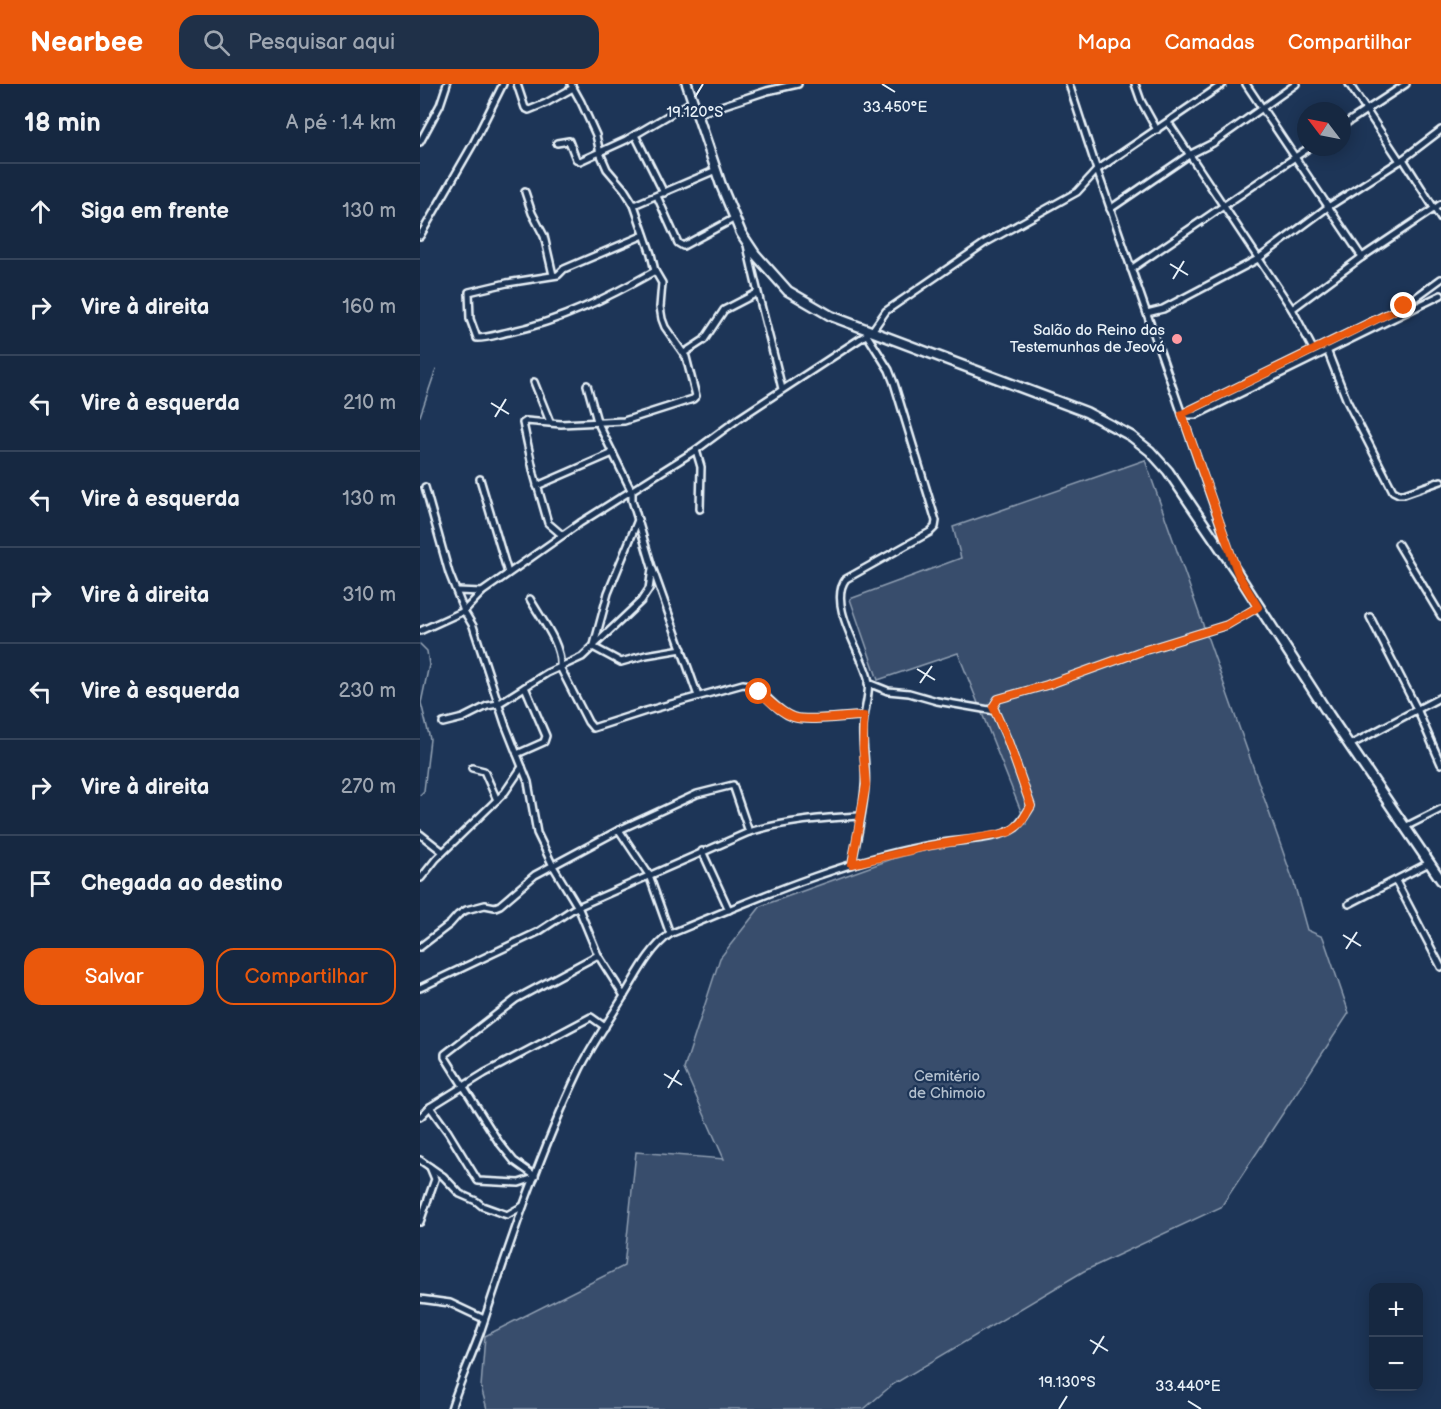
<!DOCTYPE html>
<html lang="pt">
<head>
<meta charset="utf-8">
<style>
  :root { --surface:#162841; --page:#1f3048; --text:#f1f3f6; --muted:#9ea6b1; --line:#35445a; --accent:#ea580c }
  body { margin:0; font-family:"Balsamiq Sans",sans-serif; background:var(--page); color:var(--text) }
  .controls { position:absolute; right:18px; bottom:18px; display:grid; overflow:hidden; border-radius:12px; box-shadow:0 3px 15px #0003 }
  .controls button { width:54px; height:54px; display:grid; place-items:center; padding:0; border:0; border-bottom:2px solid var(--line); background:var(--surface); color:var(--text); font:30px sans-serif }
  .compass { position:absolute; left:877px; top:18px; width:54px; height:54px; border-radius:50%; background:var(--surface); box-shadow:0 3px 15px #0003; rotate:302deg }
  .stop { position:absolute; width:18px; height:18px; margin:-14px; border:4px solid #ea580c; border-radius:50%; background:#fff }
  .stop.end { background:#ea580c; border-color:#fff; box-shadow:0 2px 6px #0008 }
  .list { margin:0; padding:0; list-style:none }
  h2 { display:flex; justify-content:space-between; align-items:center; height:78px; margin:0; padding:0 24px; font-size:26px }
  h2 small { font-size:20px; font-weight:400; color:var(--muted) }
  .list li { display:grid; grid-template-columns:39px 1fr auto; gap:18px; align-items:center; box-sizing:border-box; height:96px; padding:0 24px; border-top:2px solid var(--line) }
  .list b { display:block; font-size:22px; white-space:nowrap }
  .list em { font-size:20px; font-style:normal; color:var(--muted) }
  .actions { display:flex; gap:12px; padding:18px 24px }
  .actions a { flex:1; padding:14px 0; border:2px solid var(--accent); border-radius:18px; text-align:center; font-size:21px; color:var(--accent) }
  .actions .main { background:var(--accent); color:#fff }
  .icon { flex:none; width:33px; height:33px; fill:none; stroke:currentColor; stroke-width:2; stroke-linecap:round; stroke-linejoin:round }
  .map { position:relative; flex:none; width:1021px; height:1325px; overflow:hidden }
  header { display:flex; align-items:center; gap:36px; box-sizing:border-box; height:84px; padding:0 30px; background:var(--accent); color:#fff }
  header strong { font-size:28px }
  nav { display:flex; gap:33px; margin-inline-start:auto; font-size:21px }
  .search { width:420px; height:54px; background:var(--page); display:flex; align-items:center; gap:15px; box-sizing:border-box; padding:0 21px; border-radius:18px; color:var(--muted); font-size:22px }
  main { display:flex }
  aside { flex:1; background:var(--surface) }
  .map>svg:first-child { display:block }
</style>
</head>
<body>
<header>
<strong>Nearbee</strong>
<div class="search"><svg class="icon" aria-label="search" viewBox="0 0 24 24"><circle cx="10" cy="10" r="6"/><path d="M15 15l6 6"/></svg>Pesquisar aqui</div>
<nav><a>Mapa</a><a>Camadas</a><a>Compartilhar</a></nav>
</header>
<main>
<aside>
<h2>18 min<small>A pé · 1.4 km</small></h2>
<ul class="list">
<li><svg class="icon" aria-label="ahead" viewBox="0 0 24 24"><path d="M12 20V5M6 11l6-6 6 6"/></svg><div><b>Siga em frente</b></div><em>130 m</em></li>
<li><svg class="icon" aria-label="right" viewBox="0 0 24 24"><path d="M7 20v-9h11M14 6l5 5-5 5"/></svg><div><b>Vire à direita</b></div><em>160 m</em></li>
<li><svg class="icon" aria-label="left" viewBox="0 0 24 24"><path d="M17 20v-9H6M10 6l-5 5 5 5"/></svg><div><b>Vire à esquerda</b></div><em>210 m</em></li>
<li><svg class="icon" aria-label="left" viewBox="0 0 24 24"><path d="M17 20v-9H6M10 6l-5 5 5 5"/></svg><div><b>Vire à esquerda</b></div><em>130 m</em></li>
<li><svg class="icon" aria-label="right" viewBox="0 0 24 24"><path d="M7 20v-9h11M14 6l5 5-5 5"/></svg><div><b>Vire à direita</b></div><em>310 m</em></li>
<li><svg class="icon" aria-label="left" viewBox="0 0 24 24"><path d="M17 20v-9H6M10 6l-5 5 5 5"/></svg><div><b>Vire à esquerda</b></div><em>230 m</em></li>
<li><svg class="icon" aria-label="right" viewBox="0 0 24 24"><path d="M7 20v-9h11M14 6l5 5-5 5"/></svg><div><b>Vire à direita</b></div><em>270 m</em></li>
<li><svg class="icon" aria-label="arrive" viewBox="0 0 24 24"><path d="M6 21V4h12l-3 4 3 4H6"/></svg><div><b>Chegada ao destino</b></div></li>
</ul>
<div class="actions"><a class="main">Salvar</a><a>Compartilhar</a></div>
</aside>
<div class="map">
<svg width="1021" height="1325" viewBox="0 0 1021 1325">
  <rect width="100%" height="100%" fill="#1d3557"/>
  <filter id="ink" filterUnits="userSpaceOnUse"><feTurbulence type="fractalNoise" baseFrequency=".0167" numOctaves="2"/><feDisplacementMap in="SourceGraphic" scale="12" xChannelSelector="R" yChannelSelector="G"/><feConvolveMatrix kernelMatrix="1 2 1 2 8 2 1 2 1" color-interpolation-filters="sRGB"/></filter>
  <g filter="url(#ink)">
    <polygon fill="#374d6c" stroke="#909fb2" stroke-width="1.5" points="725,376 874,799 887,846 903,853 929,929 801,1123 664,1187 472,1301 444,1325 67,1325 61,1303 65,1252 204,1182 216,1068 304,1075 264,985 300,874 341,822 472,775 606,740 538,569 458,596 430,515 541,474 533,443"/>
    <g fill="none" stroke-linecap="round" stroke-linejoin="round">
      <g stroke="#95a4b5" stroke-width="1.5">
        <polyline points="0,332 16,285"/>
        <polyline points="0,560 7,567 9,581 1,619 10,655 4,707 0,711"/>
      </g>
      <g stroke="#e8f1f8" stroke-width="10">
        <g id="street">
          <polyline points="97,0 105,24 109,26 126,19 153,4"/>
          <polyline points="649,0 677,86 814,480"/>
          <polyline points="715,0 721,17 737,46"/>
          <polyline points="826,0 942,173"/>
          <polyline points="929,0 980,77"/>
          <polyline points="277,30 347,7 378,0"/>
          <polyline points="748,38 872,225 893,265"/>
          <polyline points="922,42 986,0"/>
          <polyline points="215,51 244,109"/>
          <polyline points="0,58 20,21 27,0"/>
          <polyline points="137,59 149,57 156,75 160,77 206,56 273,17"/>
          <polyline points="983,75 1021,135"/>
          <polyline points="105,108 112,129 124,152 133,191"/>
          <polyline points="237,112 258,159 263,162 315,134"/>
          <polyline points="214,121 296,86"/>
          <polyline points="690,125 769,71 793,59 876,0"/>
          <path d="M224,151L144,185L138,191L87,199L49,208L50,235L57,254C68,254 79,250 89,248C141,237 189,213 235,187"/>
          <polyline points="0,152 53,60 83,0"/>
          <path d="M327,161C337,210 351,257 362,305"/>
          <polyline points="711,185 890,63"/>
          <polyline points="872,225 942,173 1021,120"/>
          <polyline points="727,229 743,225 838,175 908,123 983,75 1021,46"/>
          <polyline points="907,266 927,317 973,407 979,410 984,410 1021,397"/>
          <polyline points="264,269 284,256 304,226 337,209"/>
          <polyline points="114,298 130,338"/>
          <polyline points="167,301 177,337 212,408 212,416 232,483 278,612"/>
          <polyline points="766,328 769,331 776,331 1021,211"/>
          <polyline points="762,330 984,222 1021,195"/>
          <polyline points="276,366 281,383 280,425"/>
          <polyline points="60,395 88,489"/>
          <polyline points="117,402 193,369"/>
          <polyline points="5,403 29,489 44,527 53,542 85,640 108,698 117,749 133,782 159,825 178,871 204,912"/>
          <polyline points="142,451 128,439 114,390 103,339 106,337 141,340 204,337 273,315 276,312 266,273 245,243 242,235 240,223 242,199 235,187 231,170 214,121 204,105 187,85 180,69 176,51 161,18 151,0"/>
          <polyline points="978,460 1021,532"/>
          <polyline points="37,507 62,508"/>
          <path d="M110,515C121,535 142,560 140,583L168,638L173,644L226,627L323,600C342,601 354,627 373,633C389,638 426,632 444,632"/>
          <polyline points="950,533 997,625 1021,680"/>
          <polyline points="0,547 44,527 62,508 160,439 276,366 318,335 452,247 466,227 565,159 657,108 677,86 803,0"/>
          <polyline points="174,561 188,509 218,436"/>
          <polyline points="173,563 201,578 226,571 262,565"/>
          <polyline points="448,599 468,607 489,609 517,617 575,627"/>
          <polyline points="23,639 43,634 67,622 78,620 127,589 162,573 221,517 229,505 232,485"/>
          <polyline points="930,661 1021,613"/>
          <polyline points="97,670 124,658 126,652 105,603"/>
          <polyline points="52,684 64,687 77,716"/>
          <polyline points="985,743 1021,725"/>
          <polyline points="199,746 229,791 250,850"/>
          <polyline points="0,750 23,768"/>
          <polyline points="282,767 309,826"/>
          <path d="M432,779C437,754 443,728 445,703C447,685 442,663 443,644C443,628 451,609 448,594C442,569 407,519 426,495L510,448L515,443L516,437L474,299L469,286L447,251"/>
          <polyline points="1,794 16,775 85,708 102,683"/>
          <polyline points="976,797 1021,883"/>
          <polyline points="929,820 1009,779"/>
          <polyline points="0,863 30,840 38,831 46,826 65,821 75,823 80,821 115,791 199,746 277,710 313,701 329,748"/>
          <path d="M0,904L118,848L153,825L329,748C365,737 403,734 440,732"/>
          <polyline points="10,1023 28,1048 58,1097 99,1099 114,1094"/>
          <polyline points="0,1033 10,1023 65,989 171,933 185,943"/>
          <polyline points="0,1076 23,1092 40,1110 56,1117 62,1122 87,1131 103,1122"/>
          <polyline points="115,1092 94,1077 78,1057 25,973 25,970 96,915 178,871"/>
          <polyline points="0,1138 15,1095 10,1083"/>
          <polyline points="0,1215 30,1219 64,1235"/>
          <path d="M31,1325C39,1299 51,1274 60,1249C90,1159 119,1070 160,985C172,961 188,938 202,915C216,893 228,866 250,850C339,813 428,774 523,759C543,756 579,755 595,744C602,738 606,730 611,722L588,657L573,623L578,615L627,601L719,568L807,541L838,523"/>
        </g>
      </g>
      <g stroke="#e8f1f8" stroke-width="13">
        <polyline id="secondary" points="267,0 301,101 321,149 335,170 368,207 411,232 666,328 711,352 730,367 748,387 818,490 909,631 1021,796"/>
      </g>
      <use href="#street" stroke="#1d3557" stroke-width="5"/>
      <use href="#secondary" stroke="#1d3557" stroke-width="8"/>
    </g>
  </g>
  <g fill="none" stroke-linecap="round" stroke-linejoin="round" filter="url(#ink)">
    <path stroke="#ea580c" stroke-width="8" d="M339,608C349,617 360,628 373,633C388,638 427,632 444,632L443,665L446,701L432,780L509,762L581,750L589,748L601,739L611,722L588,657L573,623L578,615L627,601L719,568L807,541L838,523L818,490L762,330L984,222"/>
  </g>
  <path fill="none" stroke="#e8f1f8" stroke-width="2" d="M462,0L475,8M275,13L283,0M750,180L768,191M753,195L764,177M71,319L89,330M75,333L86,315M497,585L515,596M500,599L512,582M923,851L941,862M926,865L937,848M244,990L262,1001M248,1004L259,986M670,1256L688,1267M673,1270L684,1252M768,1317L781,1325M639,1325L647,1312"/>
  <circle fill="#ff9aa2" stroke="#1d3557" stroke-width="2" cx="757" cy="255" r="6"/>
  <g text-anchor="middle" dominant-baseline="central" stroke-width="4.5" stroke-linejoin="round" paint-order="stroke">
    <g font-size="15" fill="#e8f1f8" stroke="#1d3557" text-anchor="end">
      <text x="745" y="246">Salão do Reino das<tspan x="745" dy="17">Testemunhas de Jeová</tspan></text>
    </g>
    <g font-size="15" fill="#b3c0ce" stroke="#1d3557">
      <text x="527" y="992">Cemitério<tspan x="527" dy="17">de Chimoio</tspan></text>
    </g>
  </g>
  <g font-size="15" text-anchor="middle" fill="#e8f1f8" stroke="#1d3557" stroke-width="4.5" stroke-linejoin="round" paint-order="stroke">
    <text x="475" y="28">33.450°E</text>
    <text x="275" y="33">19.120°S</text>
    <text x="647" y="1303">19.130°S</text>
    <text x="768" y="1307">33.440°E</text>
  </g>
</svg>
<div class="controls">
<button>+</button>
<button>−</button>
</div>
<svg class="compass" viewBox="-18 -18 36 36"><path d="M0-13l5 13h-10z" fill="#e53935"/><path d="M0 13l5-13h-10z" fill="#9ea6b1"/></svg>
<div class="stop" style="left:339px;top:608px"></div>
<div class="stop end" style="left:984px;top:222px"></div>
</div>
</main>
</body>
</html>
